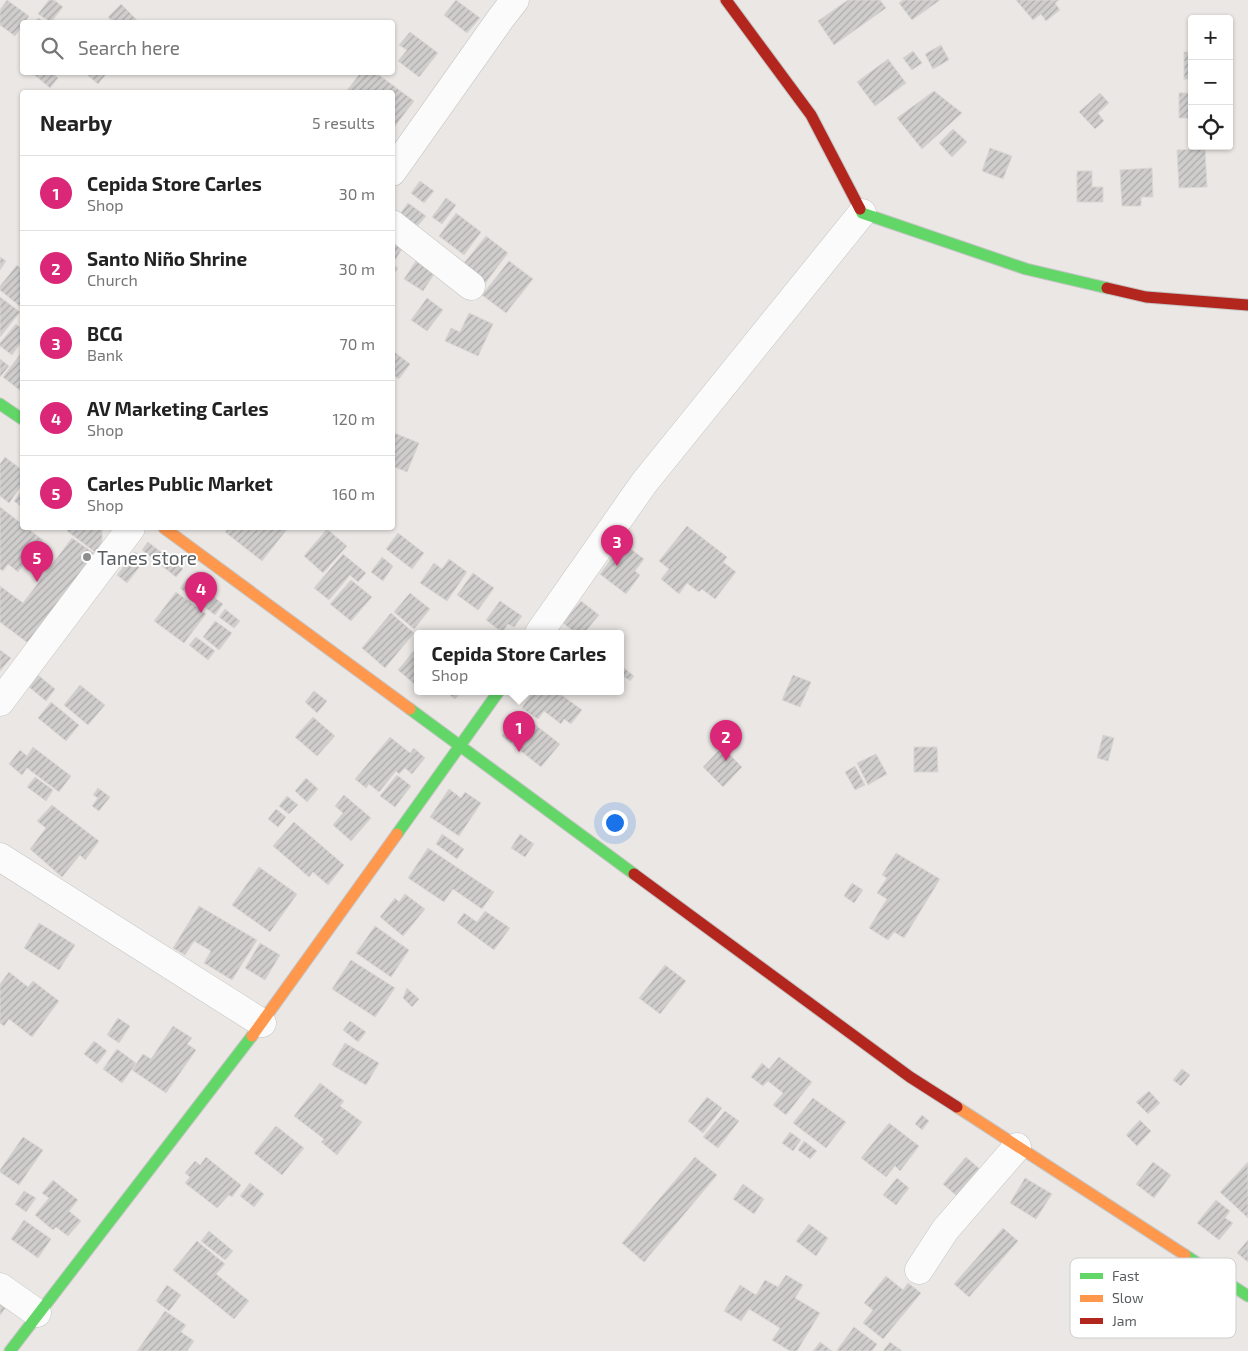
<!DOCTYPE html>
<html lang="en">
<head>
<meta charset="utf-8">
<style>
  :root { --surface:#fff; --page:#f6f6f6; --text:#222; --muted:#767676; --line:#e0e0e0; --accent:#db2777 }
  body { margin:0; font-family:"Exo 2",sans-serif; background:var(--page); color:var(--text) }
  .controls { position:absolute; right:15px; top:15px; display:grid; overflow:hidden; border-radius:5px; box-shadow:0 1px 4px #0004 }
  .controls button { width:45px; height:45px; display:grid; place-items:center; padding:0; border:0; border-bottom:1px solid var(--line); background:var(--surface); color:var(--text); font:25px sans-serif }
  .you { position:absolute; left:614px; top:822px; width:18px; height:18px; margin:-12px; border:4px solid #fff; border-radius:50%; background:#1a73e8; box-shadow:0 0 0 8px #1a73e833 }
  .badge { display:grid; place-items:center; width:32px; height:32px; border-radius:50%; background:var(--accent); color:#fff; font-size:16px; font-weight:700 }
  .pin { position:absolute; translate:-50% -41px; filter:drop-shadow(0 1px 2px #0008) }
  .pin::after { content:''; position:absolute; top:26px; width:18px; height:15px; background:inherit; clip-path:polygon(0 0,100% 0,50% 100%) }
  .popup { position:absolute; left:414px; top:630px; width:210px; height:65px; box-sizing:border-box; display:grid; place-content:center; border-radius:5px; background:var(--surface); filter:drop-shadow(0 1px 4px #0005); font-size:16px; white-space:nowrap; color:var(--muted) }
  .popup b { font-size:19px; color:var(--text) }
  .popup::after { content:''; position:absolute; left:50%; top:100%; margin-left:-10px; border:10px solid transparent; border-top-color:var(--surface) }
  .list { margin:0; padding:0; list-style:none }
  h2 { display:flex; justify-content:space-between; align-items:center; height:65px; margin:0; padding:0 20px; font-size:21px }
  h2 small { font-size:16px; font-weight:400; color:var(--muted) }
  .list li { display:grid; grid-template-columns:32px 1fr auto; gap:15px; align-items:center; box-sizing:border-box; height:75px; padding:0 20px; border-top:1px solid var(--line) }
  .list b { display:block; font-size:19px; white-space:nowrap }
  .list p { margin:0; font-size:16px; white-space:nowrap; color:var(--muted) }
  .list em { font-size:16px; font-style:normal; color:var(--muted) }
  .icon { flex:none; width:28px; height:28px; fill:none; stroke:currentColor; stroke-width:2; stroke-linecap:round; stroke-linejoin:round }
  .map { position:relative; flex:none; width:1248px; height:1351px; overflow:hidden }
  .search { position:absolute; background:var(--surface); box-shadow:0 1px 4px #0004; left:20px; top:20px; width:375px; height:55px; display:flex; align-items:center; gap:12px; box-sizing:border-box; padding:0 18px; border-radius:5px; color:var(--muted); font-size:19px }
  .panel { position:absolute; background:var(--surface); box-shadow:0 1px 4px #0004; left:20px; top:90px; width:375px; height:440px; border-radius:5px }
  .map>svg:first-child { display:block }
</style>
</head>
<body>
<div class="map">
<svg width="1248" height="1351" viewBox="0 0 1248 1351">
  <defs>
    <pattern id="building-hatch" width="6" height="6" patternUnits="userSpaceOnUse" patternTransform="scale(1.25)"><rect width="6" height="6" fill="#d0cecd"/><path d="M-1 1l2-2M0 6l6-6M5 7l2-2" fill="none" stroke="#acaaaa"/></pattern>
  </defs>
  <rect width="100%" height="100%" fill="#eae7e4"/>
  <g fill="url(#building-hatch)" stroke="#d9d6d4">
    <polygon points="7,0 29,16 25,22 22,22 22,26 15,36 0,25 0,10"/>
    <polygon points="49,0 54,0 63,7 51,22 38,14"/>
    <polygon points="456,0 480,18 467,33 444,15"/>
    <polygon points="848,0 880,0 886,8 834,45 818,21"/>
    <polygon points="903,0 940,0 912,20 899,3"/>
    <polygon points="1016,0 1059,0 1055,3 1060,10 1046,21 1041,14 1033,20"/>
    <polygon points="121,4 139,22 114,22 108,17"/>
    <polygon points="38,18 45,22 34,22"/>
    <polygon points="410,32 438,53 419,77 398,61 407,50 399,45"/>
    <polygon points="941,45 949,60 933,69 925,54"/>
    <polygon points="913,51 922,63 912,70 903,58"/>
    <rect x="1184" y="52" width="8" height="27"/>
    <polygon points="888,59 906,83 875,106 857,82"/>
    <polygon points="31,72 51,72 58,78 50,88"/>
    <polygon points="84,72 108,72 98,84"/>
    <polygon points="361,72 375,72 414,101 392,130 392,92 346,92"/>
    <polygon points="934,91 962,113 922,149 897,118"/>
    <polygon points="1100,93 1109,103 1098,113 1104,121 1095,129 1079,112"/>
    <rect x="1179" y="93" width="13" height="25"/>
    <polygon points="953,129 967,142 952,157 939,143"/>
    <polygon points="990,148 1012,156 1003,179 982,171"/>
    <polygon points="1205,149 1207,187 1179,188 1177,150"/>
    <polygon points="1152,168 1153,197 1141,197 1141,206 1122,206 1120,170"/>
    <polygon points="1077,171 1092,171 1092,187 1103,187 1103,202 1077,202"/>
    <polygon points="420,181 434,191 424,203 411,193"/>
    <polygon points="446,198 456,205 442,224 432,217"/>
    <polygon points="408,203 426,216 414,230 398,217"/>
    <polygon points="456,213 481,232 464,255 439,236"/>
    <polygon points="486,236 508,253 483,286 460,268"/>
    <polygon points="392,242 402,249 395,260 392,258"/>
    <polygon points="0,257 6,261 0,270"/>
    <polygon points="416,261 435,273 423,291 404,279"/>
    <polygon points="509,261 533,279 506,313 482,295"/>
    <polygon points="392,264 398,268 392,277"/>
    <polygon points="17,265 22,270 22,308 0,290 0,286"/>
    <polygon points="0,297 20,312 0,337"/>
    <polygon points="427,298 443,310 427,331 411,320"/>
    <polygon points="469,313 493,324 478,356 445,341 451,328 460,332"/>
    <polygon points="16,324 22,329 22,341 12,355 0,346 0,343"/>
    <polygon points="393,351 410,364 399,379 392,374"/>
    <polygon points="22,352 22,392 3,377"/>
    <polygon points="0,359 9,366 0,377"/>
    <polygon points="392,432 419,443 407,472 392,466"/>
    <polygon points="5,457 22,470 22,485 9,503 0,496 0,464"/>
    <polygon points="22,490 22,507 14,501"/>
    <polygon points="0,507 22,524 22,528 27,528 43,540 18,572 8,564 3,571 0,569"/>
    <polygon points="687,526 727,557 723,562 736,572 715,599 702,589 699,592 687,583 679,594 661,579 669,569 659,561"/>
    <polygon points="69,528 102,528 102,542 95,552 67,531"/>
    <polygon points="229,528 288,528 262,561 225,532"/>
    <polygon points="327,529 347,546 323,573 304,556"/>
    <polygon points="398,533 424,553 412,569 386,549"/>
    <polygon points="72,538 95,554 28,643 0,622 0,586 23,603"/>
    <polygon points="148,542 183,569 176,577 142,550"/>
    <polygon points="623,543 644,559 635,571 640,575 626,594 600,574"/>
    <polygon points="135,552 145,560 127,583 117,575"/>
    <polygon points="343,554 366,573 358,582 350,575 329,600 314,588"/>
    <polygon points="382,557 393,566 383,581 371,572"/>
    <polygon points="449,559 467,572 447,601 420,583 434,563 442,569"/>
    <polygon points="473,573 494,588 478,610 457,595"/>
    <polygon points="188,578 223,604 215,615 180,588"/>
    <polygon points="351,580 372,597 351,621 330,604"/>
    <polygon points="176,592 206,614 184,643 154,621"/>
    <polygon points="410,593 430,609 414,629 394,612"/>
    <polygon points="500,601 522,616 514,627 508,624 502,632 486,620"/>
    <polygon points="581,601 599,615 584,633 576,633 563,623"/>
    <polygon points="225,609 240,621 234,628 219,617"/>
    <polygon points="391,613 414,633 385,668 362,648"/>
    <polygon points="215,621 232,633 219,650 203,637"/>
    <polygon points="196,637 215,651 208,660 189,645"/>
    <polygon points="418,646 418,687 398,670"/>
    <polygon points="0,650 11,658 0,671"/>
    <polygon points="620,665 634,676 630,681 625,677 620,683"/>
    <polygon points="38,675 55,689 46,701 29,687"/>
    <polygon points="793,675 811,682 800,707 782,700"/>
    <polygon points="80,685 105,705 88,725 64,705"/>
    <polygon points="314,691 327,701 317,713 305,702"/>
    <polygon points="445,691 462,691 455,699"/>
    <polygon points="534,691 556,691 582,710 571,724 564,719 561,724 544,711 538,719 522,708"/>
    <polygon points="51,702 79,725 66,741 38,718"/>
    <polygon points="520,713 560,744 541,767 502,736"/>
    <polygon points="313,717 335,736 317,756 295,737"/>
    <polygon points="1103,735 1114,738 1108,761 1097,758"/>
    <polygon points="390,737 410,753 414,748 425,758 412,774 405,768 399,774 396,771 379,792 369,784 366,788 355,779"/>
    <polygon points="33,747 71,776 59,792 27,768 22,775 9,764 20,750 27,756"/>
    <polygon points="722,747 742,767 723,787 703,767"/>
    <polygon points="914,747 937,747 938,772 914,772"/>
    <polygon points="876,754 887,774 868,785 857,763"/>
    <polygon points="855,766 865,785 855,790 845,772"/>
    <polygon points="397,775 411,786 395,807 380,796"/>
    <polygon points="35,777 53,790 46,801 27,787"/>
    <polygon points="306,778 318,789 307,802 295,791"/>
    <polygon points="98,788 110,797 99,811 92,806 98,798 93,795"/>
    <polygon points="449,789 461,798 465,792 481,803 459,836 430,817"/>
    <polygon points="344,795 371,818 351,841 333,825 343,813 335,806"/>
    <polygon points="287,796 298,805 289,814 279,806"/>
    <polygon points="52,805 99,841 85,860 80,855 62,877 30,849 46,828 37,821"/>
    <polygon points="276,809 286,817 278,827 268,819"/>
    <polygon points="294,822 344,865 328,885 313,872 309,877 273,846"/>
    <polygon points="442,834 464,849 457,859 436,844"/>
    <polygon points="520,834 534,844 525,857 511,848"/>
    <polygon points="428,848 494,892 482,909 453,889 444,902 408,878"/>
    <polygon points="896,853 940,879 904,938 894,932 888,940 869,928 887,899 877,893 887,878 882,875"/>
    <polygon points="259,867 297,894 270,932 232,905"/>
    <polygon points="852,883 863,890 854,903 844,896"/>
    <polygon points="405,894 425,909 403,936 380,917 395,898 399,902"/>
    <polygon points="199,906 257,940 232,980 204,963 211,951 194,941 185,955 173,948"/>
    <polygon points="485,911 510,928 494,950 457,923 464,913 477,922"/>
    <polygon points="39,923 75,945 59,970 24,948"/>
    <polygon points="375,926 409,950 391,977 356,953"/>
    <polygon points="260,943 280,955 265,980 245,968"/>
    <polygon points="351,960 395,988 375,1017 332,989"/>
    <polygon points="665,965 686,981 660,1014 639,998"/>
    <polygon points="9,972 28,987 33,981 59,1001 32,1037 9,1019 4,1026 0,1023 0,984"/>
    <polygon points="407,988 419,999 412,1007 403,998"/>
    <polygon points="118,1018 130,1026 119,1043 107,1035"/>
    <polygon points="350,1021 366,1032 358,1042 343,1030"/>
    <polygon points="173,1026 192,1038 187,1044 196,1050 166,1093 132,1070 143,1054 151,1059"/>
    <polygon points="94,1041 107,1051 97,1064 84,1054"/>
    <polygon points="345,1043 379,1063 366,1085 332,1065"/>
    <polygon points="117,1049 136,1063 122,1083 103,1069"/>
    <polygon points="779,1057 812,1082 786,1115 773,1105 783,1093 768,1081 763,1086 751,1077 762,1063 769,1069"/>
    <polygon points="1182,1069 1190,1075 1181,1086 1173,1080"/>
    <polygon points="320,1083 344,1101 340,1106 362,1122 337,1155 321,1142 324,1139 294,1116"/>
    <polygon points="1149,1091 1160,1103 1148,1114 1136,1102"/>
    <polygon points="707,1097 722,1108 703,1133 688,1121"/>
    <polygon points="813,1098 846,1122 826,1148 793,1123"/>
    <polygon points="725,1111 739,1121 718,1148 703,1137"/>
    <polygon points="922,1115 929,1121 922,1130 915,1124"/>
    <polygon points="1140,1120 1151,1131 1137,1146 1126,1135"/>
    <polygon points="889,1123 919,1146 900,1171 895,1166 886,1177 861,1158"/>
    <polygon points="276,1126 304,1148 282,1175 254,1153"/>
    <polygon points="790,1132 801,1140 793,1151 782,1143"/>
    <polygon points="23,1137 43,1150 19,1185 0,1172 0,1170"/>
    <polygon points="804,1141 817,1151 810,1159 798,1150"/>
    <polygon points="206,1157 241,1185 232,1197 229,1195 217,1208 185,1183 190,1177 185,1173 195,1161 200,1165"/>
    <polygon points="695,1157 717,1175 644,1262 622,1243"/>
    <polygon points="966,1157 982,1171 958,1197 943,1184"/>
    <polygon points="1153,1162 1171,1175 1154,1198 1136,1184"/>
    <polygon points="1248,1162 1248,1218 1220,1192"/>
    <polygon points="897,1178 909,1188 896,1205 883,1195"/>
    <polygon points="1025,1178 1052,1194 1036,1219 1010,1203"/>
    <polygon points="53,1180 78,1200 69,1211 81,1221 68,1236 56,1227 53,1230 35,1215 49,1198 42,1193"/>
    <polygon points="250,1183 264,1194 254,1207 240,1196"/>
    <polygon points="743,1184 764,1199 754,1214 733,1199"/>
    <polygon points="24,1191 36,1198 26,1212 15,1204"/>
    <polygon points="1216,1200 1230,1211 1225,1218 1233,1223 1219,1240 1197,1223"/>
    <polygon points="24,1220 51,1239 38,1258 11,1239"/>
    <polygon points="809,1224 828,1238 816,1256 796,1241"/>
    <polygon points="1003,1228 1018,1241 969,1297 954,1284"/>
    <polygon points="209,1231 233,1251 225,1260 201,1241"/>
    <polygon points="1248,1240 1248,1262 1237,1253"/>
    <polygon points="197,1241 225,1264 216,1274 249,1301 234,1319 173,1270"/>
    <polygon points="786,1275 803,1285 795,1298 820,1313 797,1351 790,1351 772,1340 780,1328 749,1309 741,1321 724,1311 740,1285 756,1295 765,1280 778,1287"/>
    <polygon points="886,1276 903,1290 908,1283 921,1293 883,1339 863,1323 873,1310 864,1303"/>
    <polygon points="167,1285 181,1295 169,1311 156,1301"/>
    <polygon points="0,1301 7,1306 0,1315"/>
    <polygon points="165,1311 186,1325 181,1332 194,1341 187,1351 137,1351"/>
    <polygon points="854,1327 877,1344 872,1351 839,1351 837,1350"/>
    <polygon points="820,1342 832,1351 813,1351"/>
    <polygon points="890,1342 902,1351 883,1351"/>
  </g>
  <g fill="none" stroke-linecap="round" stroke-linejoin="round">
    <g stroke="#c5c5c5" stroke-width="29">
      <g id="street">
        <polyline points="392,172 501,18 515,0"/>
        <polyline points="392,224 471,286"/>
        <polyline points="539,633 644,483 862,213"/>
        <polyline points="0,702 131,528"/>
        <polyline points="0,857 262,1023"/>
        <polyline points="919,1270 945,1230 1017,1147"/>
        <polyline points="0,1287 37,1313"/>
      </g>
    </g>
    <g stroke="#c5c5c5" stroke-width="13">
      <g id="fast">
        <polyline points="860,209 862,213 1026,269 1107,288"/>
        <polyline points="0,404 22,419"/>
        <polyline points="410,709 634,874"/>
        <polyline points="397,834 499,691"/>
        <polyline points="1185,1255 1248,1296"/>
        <polyline points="10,1351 252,1036"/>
      </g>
    </g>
    <g stroke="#c5c5c5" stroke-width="13">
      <g id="slow">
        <polyline points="164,528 410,709"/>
        <polyline points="252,1036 397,834"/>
        <polyline points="957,1107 1185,1255"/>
      </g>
    </g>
    <g stroke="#c5c5c5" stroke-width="13">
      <g id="jam">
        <polyline points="726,0 811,115 860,209"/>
        <polyline points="1107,288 1146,297 1248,305"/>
        <polyline points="634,874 910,1077 957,1107"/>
      </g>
    </g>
    <use href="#street" stroke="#fcfbfb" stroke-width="28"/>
    <use href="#fast" stroke="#63d668" stroke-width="11"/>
    <use href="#slow" stroke="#ff974d" stroke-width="11"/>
    <use href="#jam" stroke="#b3261e" stroke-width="11"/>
  </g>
  <circle fill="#8c8e8f" stroke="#fff" stroke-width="2" cx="87" cy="557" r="5"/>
  <g text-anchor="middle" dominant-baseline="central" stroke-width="4" stroke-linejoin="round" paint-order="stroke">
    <g font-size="19" fill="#5a5e61" stroke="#fff" text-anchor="start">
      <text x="97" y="557">Tanes store</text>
    </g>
  </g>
  <rect x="1070" y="1258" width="166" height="80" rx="8" fill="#fff" stroke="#cecfd0" stroke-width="1"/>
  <rect x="1080" y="1273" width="23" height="6" fill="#63d668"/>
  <rect x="1080" y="1295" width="23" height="7" fill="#ff974d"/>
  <rect x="1080" y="1318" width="23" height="6" fill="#b3261e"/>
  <g font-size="14" fill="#5a5e61">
    <text x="1112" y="1281">Fast</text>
    <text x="1112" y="1303">Slow</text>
    <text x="1112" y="1326">Jam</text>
  </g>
</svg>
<div class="controls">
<button>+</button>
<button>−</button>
<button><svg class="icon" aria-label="locate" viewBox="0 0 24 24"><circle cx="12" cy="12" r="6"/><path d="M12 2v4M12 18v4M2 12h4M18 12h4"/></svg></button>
</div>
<div class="you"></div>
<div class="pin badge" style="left:519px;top:752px">1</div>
<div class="popup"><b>Cepida Store Carles</b>Shop</div>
<div class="pin badge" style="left:726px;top:761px">2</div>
<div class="pin badge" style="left:617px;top:566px">3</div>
<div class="pin badge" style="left:201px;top:613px">4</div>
<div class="pin badge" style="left:37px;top:582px">5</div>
<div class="search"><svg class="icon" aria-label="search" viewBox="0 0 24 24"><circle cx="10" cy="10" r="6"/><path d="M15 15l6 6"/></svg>Search here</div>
<section class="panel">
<h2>Nearby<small>5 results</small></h2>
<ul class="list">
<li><span class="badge">1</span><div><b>Cepida Store Carles</b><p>Shop</p></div><em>30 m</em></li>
<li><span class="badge">2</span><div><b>Santo Niño Shrine</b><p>Church</p></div><em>30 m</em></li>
<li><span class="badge">3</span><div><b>BCG</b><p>Bank</p></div><em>70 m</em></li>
<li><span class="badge">4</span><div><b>AV Marketing Carles</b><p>Shop</p></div><em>120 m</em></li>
<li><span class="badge">5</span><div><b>Carles Public Market</b><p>Shop</p></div><em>160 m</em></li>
</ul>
</section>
</div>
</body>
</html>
